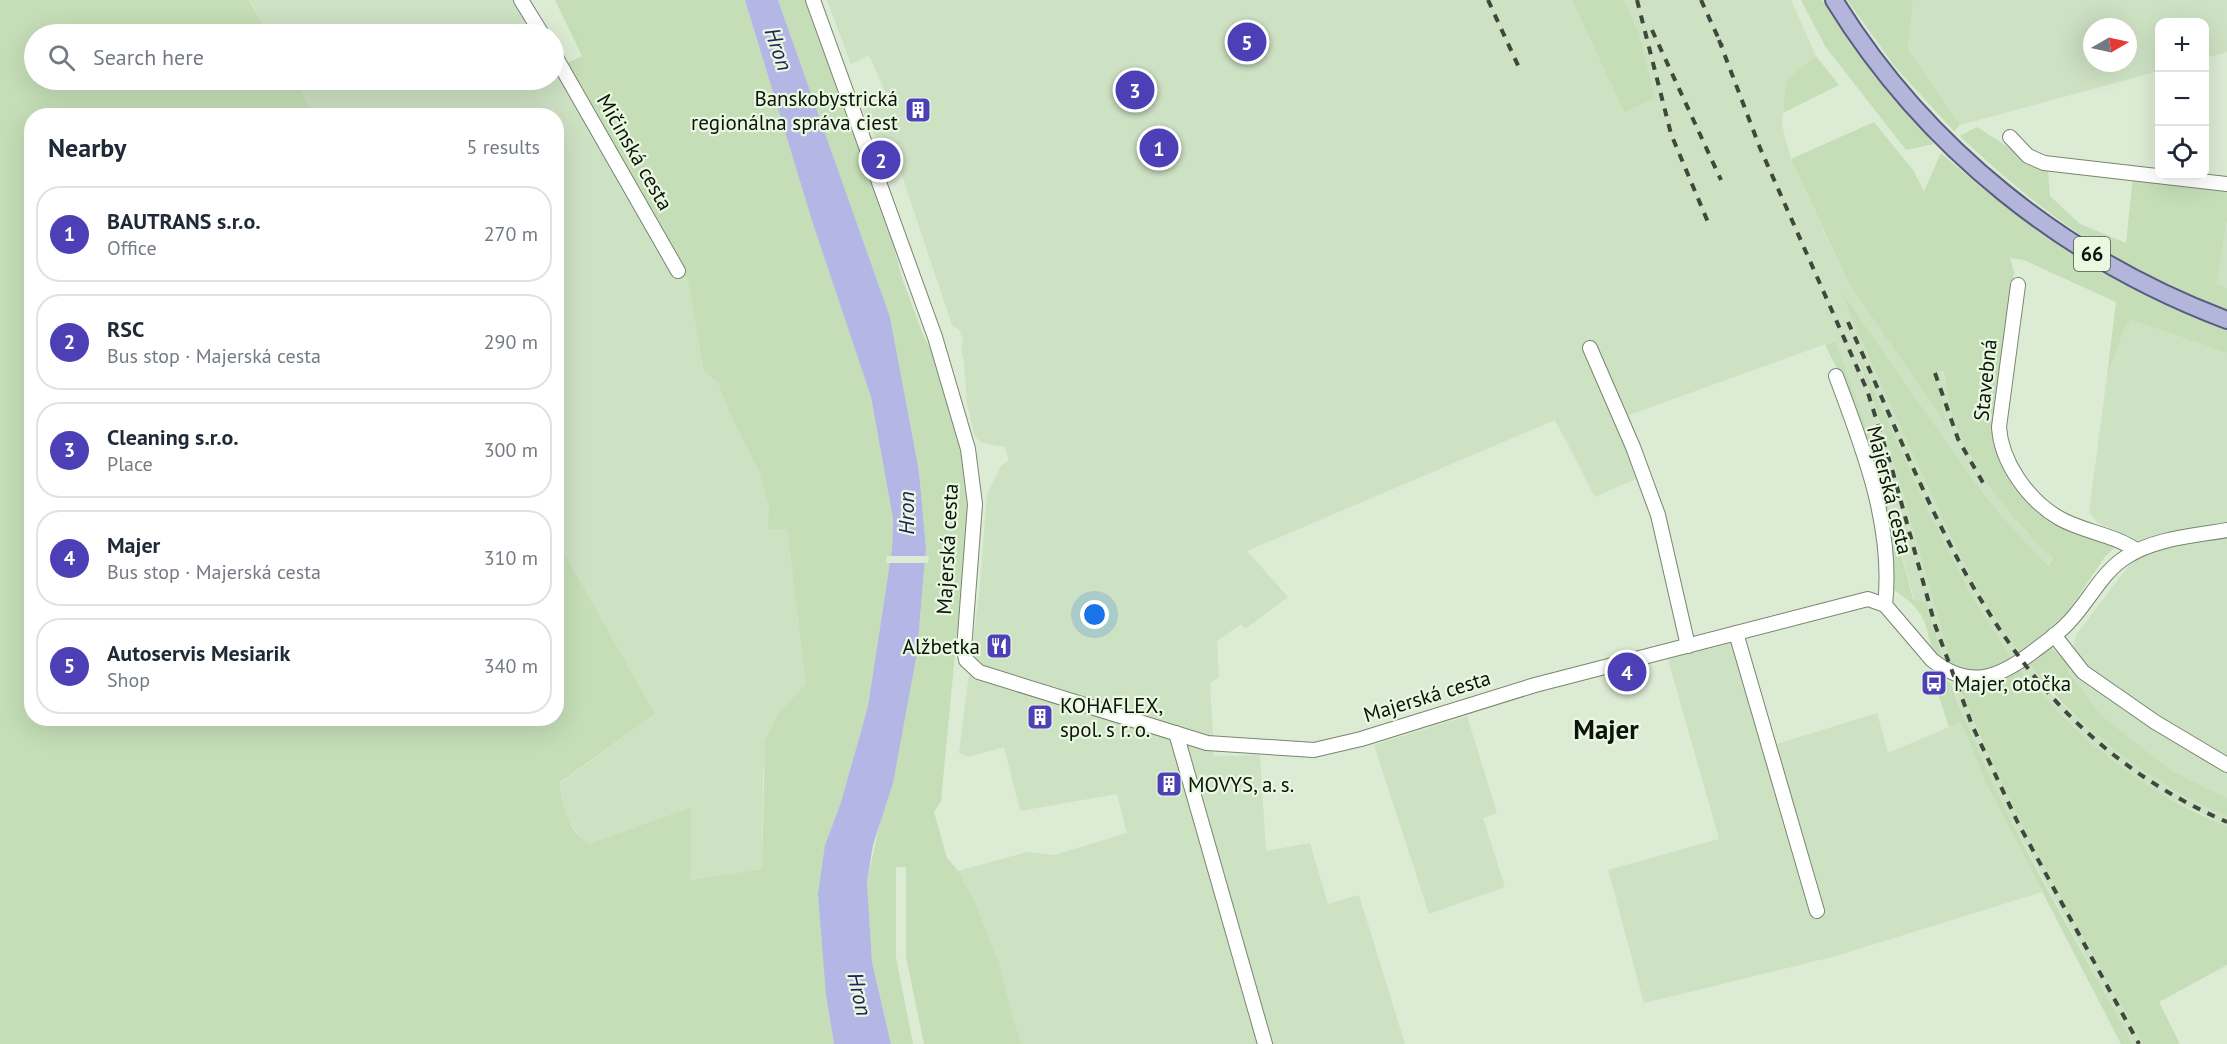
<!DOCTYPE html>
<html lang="en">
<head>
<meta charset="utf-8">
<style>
  :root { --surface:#fff; --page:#f6f6f7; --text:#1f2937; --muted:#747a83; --line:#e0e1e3; --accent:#4d3fb6 }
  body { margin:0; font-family:"PT Sans",sans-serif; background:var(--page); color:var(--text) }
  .controls { position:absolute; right:18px; top:18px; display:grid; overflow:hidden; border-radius:12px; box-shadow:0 6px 24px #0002 }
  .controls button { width:54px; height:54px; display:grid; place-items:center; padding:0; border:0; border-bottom:2px solid var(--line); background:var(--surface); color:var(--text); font:30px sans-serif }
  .compass { position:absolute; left:2083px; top:18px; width:54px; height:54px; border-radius:50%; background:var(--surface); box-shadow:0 6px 24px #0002; rotate:81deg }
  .you { position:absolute; left:1095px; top:615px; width:21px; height:21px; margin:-15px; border:4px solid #fff; border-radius:50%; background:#1a73e8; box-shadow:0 0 0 9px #1a73e833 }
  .badge { display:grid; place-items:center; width:39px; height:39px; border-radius:50%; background:var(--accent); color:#fff; font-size:20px; font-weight:700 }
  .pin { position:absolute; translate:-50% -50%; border:3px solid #fff; box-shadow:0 2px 6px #0006 }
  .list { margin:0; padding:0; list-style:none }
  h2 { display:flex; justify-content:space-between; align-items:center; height:78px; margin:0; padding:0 24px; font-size:26px }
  h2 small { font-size:20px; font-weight:400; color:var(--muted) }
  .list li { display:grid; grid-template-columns:39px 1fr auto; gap:18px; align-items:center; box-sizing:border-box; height:96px; margin:0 12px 12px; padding:0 12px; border:2px solid var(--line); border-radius:24px }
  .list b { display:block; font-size:22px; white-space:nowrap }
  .list p { margin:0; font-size:20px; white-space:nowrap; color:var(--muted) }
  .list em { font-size:20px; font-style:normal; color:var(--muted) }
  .icon { flex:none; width:33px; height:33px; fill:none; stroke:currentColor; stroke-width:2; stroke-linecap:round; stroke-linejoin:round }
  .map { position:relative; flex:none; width:2227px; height:1044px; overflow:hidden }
  .search { position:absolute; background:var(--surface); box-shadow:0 6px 24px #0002; left:24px; top:24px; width:540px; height:66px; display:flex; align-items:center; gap:15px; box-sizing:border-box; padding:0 21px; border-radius:33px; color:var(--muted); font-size:22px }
  .panel { position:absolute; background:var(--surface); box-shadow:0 6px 24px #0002; left:24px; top:108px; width:540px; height:618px; border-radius:24px }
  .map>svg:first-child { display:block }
</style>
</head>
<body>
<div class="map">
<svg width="2227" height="1044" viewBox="0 0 2227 1044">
  <rect width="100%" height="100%" fill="#dcebd4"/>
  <g fill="#cde1c3" fill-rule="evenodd">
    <polygon points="250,0 529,0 549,34 269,34"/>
    <polygon points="827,0 1572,0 1624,112 1638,31 1624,0 1791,0 1816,56 1786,80 1782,125 1791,159 1827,238 1848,282 1945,421 1932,373 1942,371 1956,425 1972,460 2023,528 2054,559 2050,566 2030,549 2004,519 1949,446 1843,293 1865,350 1936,505 1982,594 2016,648 2052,695 2102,739 2157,780 2227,816 2227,826 2152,790 2096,748 2047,701 2014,661 1974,600 1927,508 1856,355 1899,479 1951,664 1978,735 2052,879 2143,1044 2133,1044 1996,792 1971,739 1925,602 1914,599 1869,434 1834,341 1629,415 1649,473 1595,497 1555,420 1247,551 1288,597 1245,629 1241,624 1217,641 1219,677 1210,683 1214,756 1260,755 1266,851 1310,843 1328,904 1359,895 1405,1044 1021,1044 998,962 976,904 958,871 1027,852 1054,855 1127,833 1117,794 1020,811 1004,747 968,757 959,753 980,586 987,494 1001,466 1009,460 1005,447 983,443 975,437 967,404 964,361 961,348 963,340 959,330 952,325 894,152 891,147 882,151 862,109 888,98 869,55 851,64"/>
    <path d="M1913,0H2227V52L2205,58L2204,22H2160L2159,71L1960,125L1908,49ZM2092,27H2128V63H2092Z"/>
    <polygon points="554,43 688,281 703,369 718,383 732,419 759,471 769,508 767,529 787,529 806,684 779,712 763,772 762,869 689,880 691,807 589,844 581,840 567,817 559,784 655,714 557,540 556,116 315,115 295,80 554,80"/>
    <polygon points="2227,221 2227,288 2217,285"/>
    <polygon points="2132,320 2227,353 2227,798 2172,771 2102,716 2068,672 2076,635 2140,551 2134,538 2098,523 2089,512 2107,376 2126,325"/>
    <polygon points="1743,636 1774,745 1877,713 1888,753 1961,722 1986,783 2042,892 1836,956 1644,1003 1608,870 1719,839 1668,659"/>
    <polygon points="1467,716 1497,813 1483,818 1505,887 1429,914 1374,745"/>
  </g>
  <g fill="#c5deb7">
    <path d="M0,0H249L269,34H34V80H295L315,115L32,116V718H556L557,540L655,714L559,783C564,805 568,833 589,844L691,807L690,880L762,869L765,741L779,712L806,684L787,529H767L769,508L759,471L732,419L718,383L703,369L688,281L565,64L582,56L555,0H745L812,221L871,397L893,519L892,549L868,706L841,802L825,845L826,995L834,1044H0Z"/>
    <polygon points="778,0 806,0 887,222 903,281 922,332 942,373 963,459 968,518 941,801 934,812 947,858 958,871 976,904 998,962 1021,1044 924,1044 906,957 906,867 896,867 896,957 913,1044 891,1044 872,962 867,882 917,653 926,547 919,471 890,317"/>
    <polygon points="1572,0 1624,0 1638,31 1655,98 1624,112"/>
    <path d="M1801,0H1822C1856,52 1893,98 1934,144L1906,150L1825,46Z"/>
    <polygon points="1847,0 1913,0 1908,49 1960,125 1954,131 1896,68"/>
    <polygon points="1816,56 1839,85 1783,113 1786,80"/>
    <path d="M1874,122L1913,170L1924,191L1941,153C1992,197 2045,240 2103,273C2142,295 2185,312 2227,330V353L2132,320L2126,325L2107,376L2116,302L2024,260L2010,258L2014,272L1993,437L2003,463L2035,502L2115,547L2104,558L2066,614L2020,653C1976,596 1946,526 1916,461C1890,404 1863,348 1841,290C1872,336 1904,381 1936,427C1970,475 2005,526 2049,566L2054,559C2017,525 1974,473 1956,425C1950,408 1947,389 1943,371L1935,373L1946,424L1848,282L1791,159Z"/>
    <path d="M1977,127L2024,157L2048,168L2050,196L2080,224L2126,243L2133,177L2227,188V221L2217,284L2227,288V309C2124,273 2038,211 1960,136Z"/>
    <path d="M1835,341L1869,434L1913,599L1926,602L1944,662C1926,647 1932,639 1924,621C1918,607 1906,598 1894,590L1874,471L1846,386L1825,345Z"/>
    <path d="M1857,354L1927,508L1974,600L2014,661C1992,669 1973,676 1951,664L1899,479Z"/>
    <path d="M2052,648L2069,665L2068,672L2102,716L2172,771L2227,798V816C2150,784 2079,728 2028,663L2045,650Z"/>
    <path d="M2020,669C2076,737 2144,794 2227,826V965L2159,1002L2180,1044H2143C2078,926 2007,809 1958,683L1995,684Z"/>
    <path d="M1945,679L1951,684C1998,811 2069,926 2133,1044H2121L1986,783L1961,722L1949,727L1935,685Z"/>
  </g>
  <polygon fill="#b4b7e5" points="745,0 778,0 890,317 919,471 926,548 917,653 893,783 873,845 867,882 872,962 891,1044 834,1044 826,995 818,894 825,845 841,802 868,706 892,549 893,519 871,397 812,221"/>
  <polygon fill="#dcebd4" points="887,556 929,556 928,563 886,563"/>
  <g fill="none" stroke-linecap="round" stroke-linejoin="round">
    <g stroke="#788570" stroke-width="16">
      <g id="minor">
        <polyline points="521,0 542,34"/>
        <path d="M813,0L935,337L968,449L975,504L964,649L966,660L979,672L1207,743L1314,750L1361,739L1535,685L1868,599L1885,605L1932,660C1970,690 1999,678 2034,651C2046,642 2059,633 2069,622C2089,601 2102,572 2126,557C2155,538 2194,536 2227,530"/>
        <polyline points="554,54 678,271"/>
        <polyline points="2010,137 2028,156 2044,163 2227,184"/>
        <path d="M2018,285L1999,427C2001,462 2028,500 2059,518C2083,532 2113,534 2136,550"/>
        <polyline points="1590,348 1633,447 1658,515 1688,646"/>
        <path d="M1836,376C1863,448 1894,527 1885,605"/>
        <polyline points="1736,633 1817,911"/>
        <polyline points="2054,635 2083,672 2155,722 2227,765"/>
        <polyline points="1176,733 1265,1044"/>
      </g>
    </g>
    <g stroke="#595c81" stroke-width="20">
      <path id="major" d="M1834,0C1925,148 2065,259 2227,320"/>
    </g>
    <use href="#minor" stroke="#fff" stroke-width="14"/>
    <use href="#major" stroke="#b4b5da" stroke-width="16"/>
    <g stroke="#40473c" stroke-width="4" stroke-dasharray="8 8" stroke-linecap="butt">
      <polyline points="1488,0 1521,72"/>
      <polyline points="1637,0 1671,134 1710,227"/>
      <polyline points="1701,0 1722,46"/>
      <polyline points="1652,30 1721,180"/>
      <polyline points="1719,40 1760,148 1867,390 1892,469 1935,625 1972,725 2018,823 2139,1044"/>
      <path d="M1848,322C1942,527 2003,725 2227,822"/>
      <polyline points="1935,373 1958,439 1986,488"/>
    </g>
  </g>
  <defs>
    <g id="building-square" transform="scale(1.35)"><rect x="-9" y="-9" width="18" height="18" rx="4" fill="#4d3fb6" stroke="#e9f8e1"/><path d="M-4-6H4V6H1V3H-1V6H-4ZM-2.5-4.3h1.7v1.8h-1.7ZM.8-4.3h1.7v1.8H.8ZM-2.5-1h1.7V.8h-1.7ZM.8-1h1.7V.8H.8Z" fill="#fff"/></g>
    <g id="restaurant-square" transform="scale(1.35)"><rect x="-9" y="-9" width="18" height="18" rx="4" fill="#4d3fb6" stroke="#e9f8e1"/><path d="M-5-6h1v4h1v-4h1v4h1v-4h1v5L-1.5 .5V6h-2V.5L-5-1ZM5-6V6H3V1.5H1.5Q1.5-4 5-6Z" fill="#fff"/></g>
    <g id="bus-square" transform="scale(1.35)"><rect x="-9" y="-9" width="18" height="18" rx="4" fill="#4d3fb6" stroke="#e9f8e1"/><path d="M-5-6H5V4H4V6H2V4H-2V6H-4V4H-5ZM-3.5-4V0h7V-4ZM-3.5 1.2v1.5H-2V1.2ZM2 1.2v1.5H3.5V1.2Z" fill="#fff"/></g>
  </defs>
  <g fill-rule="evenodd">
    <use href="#building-square" x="918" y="110"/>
    <use href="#restaurant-square" x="999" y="646"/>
    <use href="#bus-square" x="1934" y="683"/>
    <use href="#building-square" x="1040" y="717"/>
    <use href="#building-square" x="1169" y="784"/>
  </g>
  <g text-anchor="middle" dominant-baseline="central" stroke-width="4.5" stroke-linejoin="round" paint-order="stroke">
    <rect fill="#e9f8e1" stroke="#4f574a" stroke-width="1.5" x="2074" y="237" width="36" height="34" rx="4.5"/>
    <g font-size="20" font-weight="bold" fill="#0d120a">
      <text x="2092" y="254">66</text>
    </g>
    <g font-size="21" fill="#0d120a" stroke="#e9f8e1" text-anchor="start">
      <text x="898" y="98" text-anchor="end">Banskobystrická<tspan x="898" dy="24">regionálna správa ciest</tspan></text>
      <text x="980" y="646" text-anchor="end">Alžbetka</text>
      <text x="1954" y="683">Majer, otočka</text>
      <text x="1060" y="705">KOHAFLEX,<tspan x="1060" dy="24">spol. s r. o.</tspan></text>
      <text x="1188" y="784">MOVYS, a. s.</text>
    </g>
    <g font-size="21" fill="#0d120a" stroke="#e9f8e1">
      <text transform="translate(635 152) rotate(60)">Mičinská cesta</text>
      <text transform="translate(1985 380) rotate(-84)">Stavebná</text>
      <text transform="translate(1890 490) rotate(76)">Majerská cesta</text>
      <text transform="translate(947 549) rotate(-87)">Majerská cesta</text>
      <text transform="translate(1427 696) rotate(-17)">Majerská cesta</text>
    </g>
    <g font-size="22" font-style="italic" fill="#27235a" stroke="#e9f8e1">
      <text transform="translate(779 49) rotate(71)">Hron</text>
      <text transform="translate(906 513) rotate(-90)">Hron</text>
      <text transform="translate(860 994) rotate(77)">Hron</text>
    </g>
    <g font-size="27" font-weight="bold" fill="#0d120a" stroke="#e9f8e1">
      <text x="1606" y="729">Majer</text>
    </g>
  </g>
</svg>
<div class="controls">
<button>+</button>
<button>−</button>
<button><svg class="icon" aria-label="locate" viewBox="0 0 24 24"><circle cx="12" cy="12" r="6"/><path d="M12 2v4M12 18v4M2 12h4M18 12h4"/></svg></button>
</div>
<svg class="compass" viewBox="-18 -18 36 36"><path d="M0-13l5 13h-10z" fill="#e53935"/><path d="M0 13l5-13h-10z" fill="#747a83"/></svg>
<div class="you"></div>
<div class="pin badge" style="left:1159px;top:148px">1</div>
<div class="pin badge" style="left:881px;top:160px">2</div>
<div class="pin badge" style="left:1135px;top:90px">3</div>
<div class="pin badge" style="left:1627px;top:672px">4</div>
<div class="pin badge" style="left:1247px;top:42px">5</div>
<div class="search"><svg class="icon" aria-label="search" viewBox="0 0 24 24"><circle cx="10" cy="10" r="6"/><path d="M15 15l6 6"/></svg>Search here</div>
<section class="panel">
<h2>Nearby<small>5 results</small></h2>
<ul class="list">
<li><span class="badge">1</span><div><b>BAUTRANS s.r.o.</b><p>Office</p></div><em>270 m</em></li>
<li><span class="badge">2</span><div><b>RSC</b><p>Bus stop · Majerská cesta</p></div><em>290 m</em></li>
<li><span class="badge">3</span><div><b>Cleaning s.r.o.</b><p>Place</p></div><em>300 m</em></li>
<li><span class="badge">4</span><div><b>Majer</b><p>Bus stop · Majerská cesta</p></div><em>310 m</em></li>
<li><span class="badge">5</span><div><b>Autoservis Mesiarik</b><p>Shop</p></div><em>340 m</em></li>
</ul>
</section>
</div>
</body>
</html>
